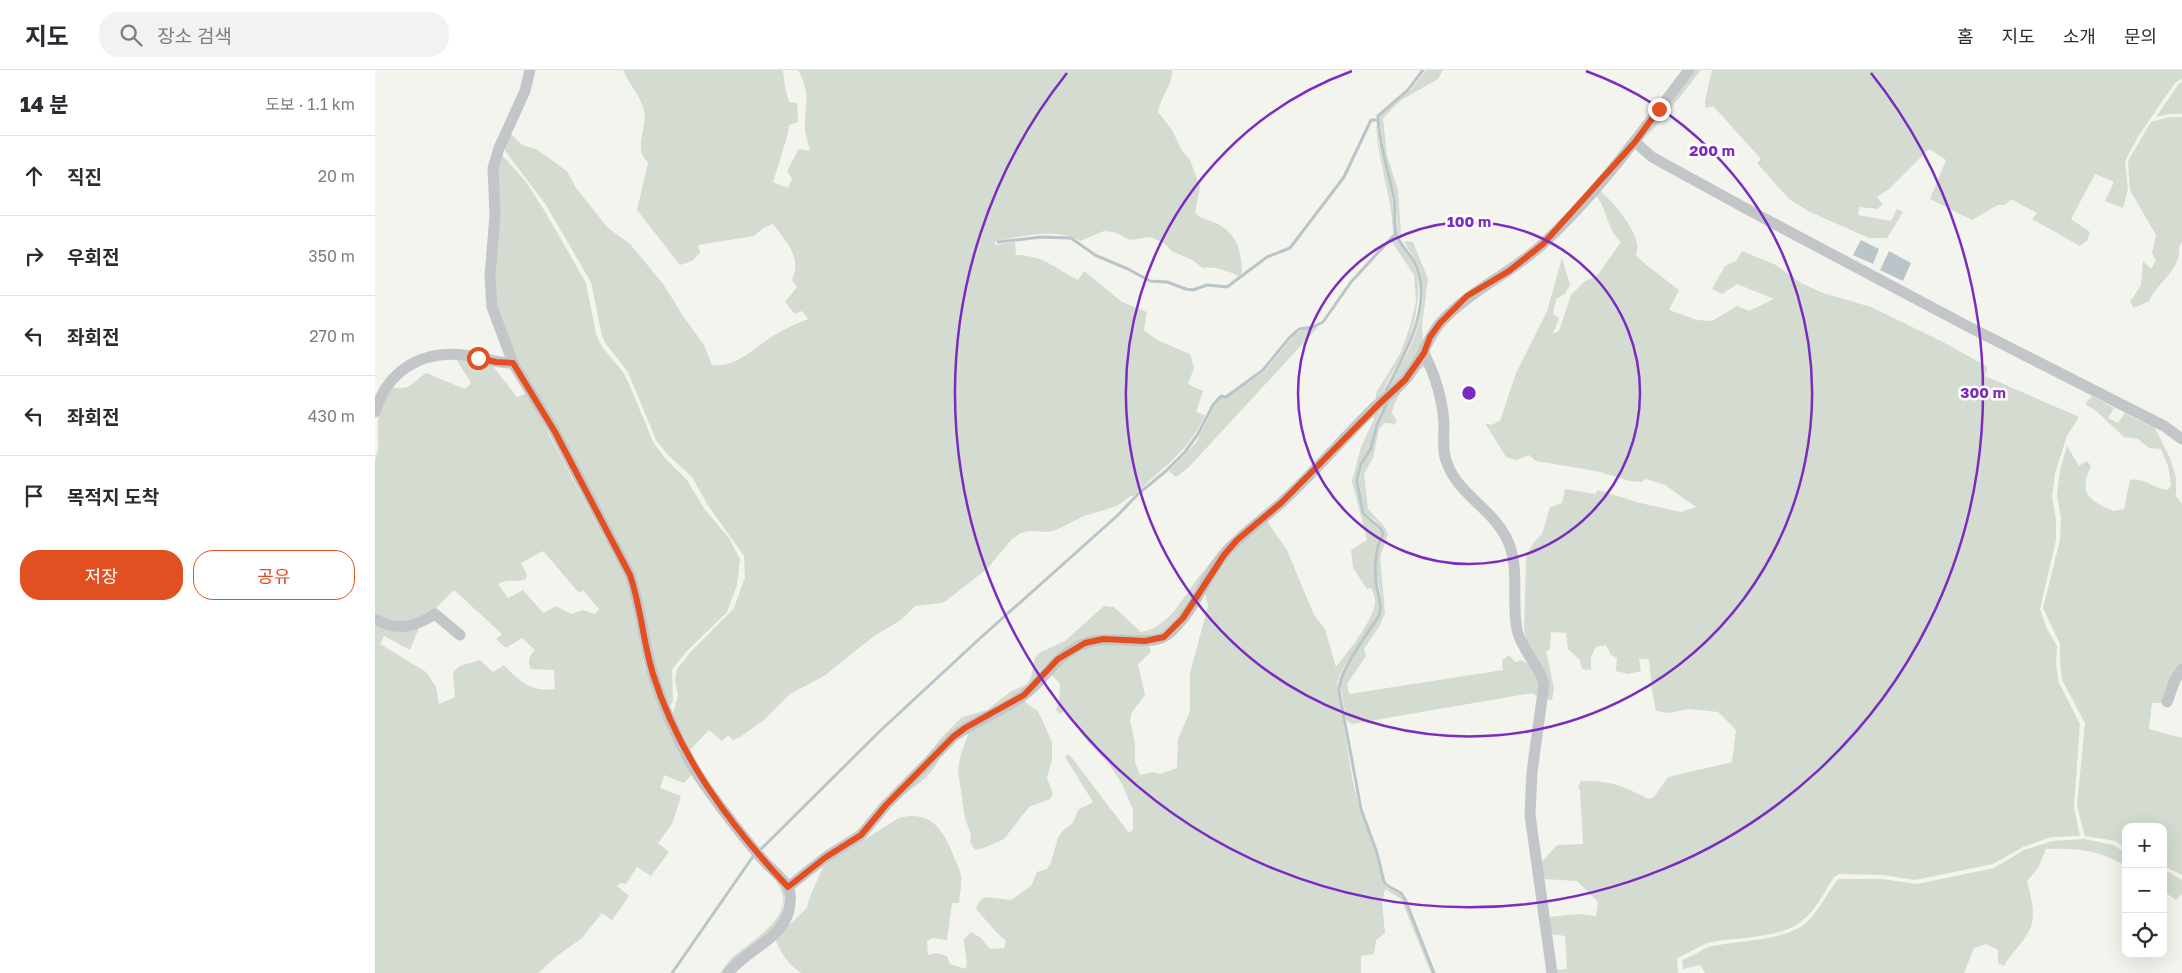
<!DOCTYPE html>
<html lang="ko">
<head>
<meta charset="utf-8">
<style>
  :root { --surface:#fff; --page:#f2f2f3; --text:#2b2b33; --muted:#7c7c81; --line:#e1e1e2; --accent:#e24f21 }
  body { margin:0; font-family:"Golos Text","Noto Sans KR",sans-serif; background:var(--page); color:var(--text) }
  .controls { position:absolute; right:15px; bottom:15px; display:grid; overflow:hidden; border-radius:10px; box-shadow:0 5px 20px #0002 }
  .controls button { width:45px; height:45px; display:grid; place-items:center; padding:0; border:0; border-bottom:1px solid var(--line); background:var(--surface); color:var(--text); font:25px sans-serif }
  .stop { position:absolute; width:15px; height:15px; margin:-11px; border:4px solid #e24f21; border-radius:50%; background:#fff }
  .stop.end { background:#e24f21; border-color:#fff; box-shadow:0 1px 5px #0008 }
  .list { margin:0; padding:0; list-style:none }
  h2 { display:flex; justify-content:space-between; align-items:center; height:65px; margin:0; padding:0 20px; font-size:21px }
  h2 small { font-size:16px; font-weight:400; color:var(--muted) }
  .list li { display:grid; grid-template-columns:32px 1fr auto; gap:15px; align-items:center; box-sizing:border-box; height:80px; padding:0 20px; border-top:1px solid var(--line) }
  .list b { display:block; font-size:19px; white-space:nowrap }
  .list em { font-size:16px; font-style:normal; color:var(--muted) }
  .actions { display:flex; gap:10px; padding:15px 20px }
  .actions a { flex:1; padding:11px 0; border:1px solid var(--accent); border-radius:20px; text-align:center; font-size:18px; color:var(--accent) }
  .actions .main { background:var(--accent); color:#fff }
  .icon { flex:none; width:28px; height:28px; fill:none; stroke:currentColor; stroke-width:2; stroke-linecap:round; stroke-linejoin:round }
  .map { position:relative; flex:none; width:1807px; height:903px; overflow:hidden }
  header { display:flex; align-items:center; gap:30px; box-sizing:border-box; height:70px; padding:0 25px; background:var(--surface); border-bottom:1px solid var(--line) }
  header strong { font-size:24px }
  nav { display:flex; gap:28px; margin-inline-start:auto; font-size:18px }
  .search { width:350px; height:45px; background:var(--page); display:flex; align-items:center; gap:12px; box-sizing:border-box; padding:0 18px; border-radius:20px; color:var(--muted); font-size:19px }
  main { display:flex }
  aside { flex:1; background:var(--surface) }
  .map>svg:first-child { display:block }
</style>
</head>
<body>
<header>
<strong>지도</strong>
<div class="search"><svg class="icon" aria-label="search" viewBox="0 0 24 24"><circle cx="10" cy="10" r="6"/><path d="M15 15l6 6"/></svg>장소 검색</div>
<nav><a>홈</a><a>지도</a><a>소개</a><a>문의</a></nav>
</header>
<main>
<aside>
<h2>14 분<small>도보 · 1.1 km</small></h2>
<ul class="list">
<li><svg class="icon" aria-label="ahead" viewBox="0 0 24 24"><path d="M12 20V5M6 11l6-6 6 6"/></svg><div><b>직진</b></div><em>20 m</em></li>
<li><svg class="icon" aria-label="right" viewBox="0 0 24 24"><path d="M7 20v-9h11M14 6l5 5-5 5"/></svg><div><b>우회전</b></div><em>350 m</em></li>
<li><svg class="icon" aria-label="left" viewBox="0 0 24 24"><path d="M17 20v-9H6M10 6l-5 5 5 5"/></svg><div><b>좌회전</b></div><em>270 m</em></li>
<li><svg class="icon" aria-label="left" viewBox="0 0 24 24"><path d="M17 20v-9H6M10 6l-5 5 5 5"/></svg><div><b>좌회전</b></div><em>430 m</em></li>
<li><svg class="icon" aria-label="arrive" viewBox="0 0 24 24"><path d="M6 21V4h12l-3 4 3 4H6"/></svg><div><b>목적지 도착</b></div></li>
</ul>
<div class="actions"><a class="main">저장</a><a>공유</a></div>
</aside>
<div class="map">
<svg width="1807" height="903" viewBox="0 0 1807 903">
  <rect width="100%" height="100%" fill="#f4f4ef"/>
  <g fill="#d4dbd0" fill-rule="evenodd">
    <path d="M248,0H408L410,17L414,32L422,33L423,52L414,55L412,67L398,112L413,118L417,109L412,101L424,79L435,81C433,72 429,62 430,53C431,30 435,22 423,0H797C798,15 785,27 783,42L797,60L807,81L815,90L825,117L820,143C827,149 833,150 841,153C863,164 866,181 867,203L864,206C851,201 842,196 828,198L817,190L797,181L789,173L775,167L755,170L739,162L729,161L705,171C680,157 647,167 620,171V175L640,172L641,185C672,186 678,198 703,210L709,201L747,232L772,242L769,260L782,270L815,284L819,298L813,314L828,321L821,342L830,345C812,385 787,396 759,426H756L742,436L709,446L681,460L674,462L655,461L646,463L637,469L612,499L572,530L567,533L540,536L526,550L499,566L449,606L415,624L389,650L365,667L358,670L353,665L347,671L334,660L314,681L297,646L303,626L300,610L302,599L315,583L359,538L370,507L369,486L332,434L317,407L293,385L281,370L253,302L231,274L227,266L216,212L171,135L128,78L135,63L147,75L161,79L192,101L201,118L233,158L255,174L289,215L308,246L329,275L337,295C360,299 380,277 398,266C409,259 421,254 433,249L427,241L420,244L410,232L422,217L417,210C427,186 411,172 398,154L388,158L379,166L323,175L325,183L317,191L305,195L262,140L273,92C257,78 273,59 269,41C266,26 254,14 248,0Z"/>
    <polygon points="1051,0 1068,0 1063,9 1026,30 1008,48 1012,86 1023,120 1026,165 1023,164 1021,128 1009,83 1005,49 1006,45 1036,20"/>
    <polygon points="1317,0 1326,0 1290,46 1272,66 1289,36"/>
    <polygon points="1337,0 1807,0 1807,9 1801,12 1790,27 1763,67 1750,91 1753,119 1748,138 1730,131 1739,112 1720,104 1696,149 1715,162 1712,171 1705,176 1657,149 1662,143 1636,129 1630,135 1623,135 1597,150 1555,129 1571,90 1554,79 1514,119 1502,127 1508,134 1502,139 1484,137 1483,145 1516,151 1522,139 1528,142 1512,168 1494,168 1433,141 1414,129 1382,93 1386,89 1338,36 1331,38 1330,31"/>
    <polygon points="1807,12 1807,44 1795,44 1781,47 1803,15"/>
    <path d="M1794,47H1807V172L1804,176C1807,199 1782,213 1774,231L1759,238L1755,232L1766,215L1768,191L1776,199L1781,191L1777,183L1781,165L1755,120L1753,91L1776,52Z"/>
    <path d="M1001,52L1004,74L1017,126L1020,163H1018C1017,125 1002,90 1001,52Z"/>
    <polygon points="126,84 151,112 169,140 211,213 221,264 227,277 248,302 254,314 279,374 290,388 312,410 330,440 354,468 365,489 362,515 352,542 310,583 297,600 298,631 295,636 281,605 266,527 140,292 120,235 123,90"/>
    <path d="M1223,119C1236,129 1258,155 1262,173C1263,176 1262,181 1261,185L1270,194L1304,220L1294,240L1322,250L1337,251L1362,236L1374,241L1399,229L1362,214L1347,224L1337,219L1350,196L1361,191L1367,181L1401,195L1426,213L1448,223L1496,237L1568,272L1613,297L1610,306L1704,347L1692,366L1680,403L1677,427L1681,450V470L1665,539L1672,559L1682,576L1681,594L1684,613L1705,654L1699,737L1705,766L1676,767L1648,777L1618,794L1540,810L1508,805L1464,804L1459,807C1450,821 1441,840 1427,851C1407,868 1362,867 1337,872C1325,874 1314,884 1302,888L1303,903H1180L1179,900L1192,899L1190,866L1176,864L1173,847L1205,844L1221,846L1223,832L1202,811L1168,809L1166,793L1182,775L1208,774L1205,720L1203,717L1206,711C1236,710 1248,716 1274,729L1279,727L1293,707L1357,692L1361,660L1343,642L1314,639L1294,643L1281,641L1277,621L1274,589H1264L1266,601L1253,604L1241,601L1242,588L1236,585L1231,575L1221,577L1216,587V600L1207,599L1205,590L1193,579L1191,563L1176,562L1175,580L1171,581L1179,618L1177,630L1172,629L1152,574L1149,558L1151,492L1152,484L1159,472L1167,464L1175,437L1187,433L1190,419L1220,424L1223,420L1265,433L1306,442L1321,437L1290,415L1271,409L1266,412L1255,411L1221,401L1161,391L1154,385L1141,390L1131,387L1110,353L1116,355L1125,351L1141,303L1172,241L1187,188L1195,215L1190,224L1181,229L1178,244L1184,248L1178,264L1184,261L1196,225L1210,211L1222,206L1246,172C1231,159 1233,138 1219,123Z"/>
    <path d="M1021,168C1027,178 1037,189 1041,200C1048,222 1038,263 1029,283C1022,298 1011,308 1008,324L1001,329V323L1025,284L1035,256L1041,232L1039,205L1017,172Z"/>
    <path d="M1029,171L1038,172L1053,209L1047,256L1048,270L1029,306L1012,319C1033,286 1056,243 1045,202C1042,191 1034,181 1029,171Z"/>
    <polygon points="943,257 813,398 801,407 794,401 821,373 840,335 846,327 852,327 890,301 920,264 929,259"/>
    <path d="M80,287L117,295L142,327L152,323L249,506L255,522L269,596L317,705L309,713L289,705L285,718L306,726L297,754L283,773L294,782L276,806L262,797L251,814L245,813L242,816L254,826L237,850L227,843L207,868L182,886L163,903H0V553L44,558L35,580L9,566L5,574L51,602L61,617L64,634L80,627L78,602L85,596L105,590L118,602L129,595C145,612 156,622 180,619L179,600L156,599C152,591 154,586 160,580L147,568L131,578L121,569L127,564L79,520L60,539L31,554L0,546V389C6,377 2,364 3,350C4,338 11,327 16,317C37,321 36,313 51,303L90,319L96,313ZM168,481L204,523L208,520L224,539L220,544L208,540L196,544L181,536L168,543L148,520L133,528L123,514C136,508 141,513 151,509L152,505L146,493Z"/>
    <path d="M1049,289L1052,296C1040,297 1018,331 1017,343L1022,351L1018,355L1015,353H1009L1004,359L998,388L989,404L993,439L1009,456L1013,464L1005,487L1010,543L1004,557L989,579L991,586L972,614L974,624L1128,600L1127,590L1134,585L1140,592L1146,590L1158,596L1164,603L1165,628L1157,623L977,654L971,650L965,611L969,601L1005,546C1010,528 1000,509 1001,491C1002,481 1009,470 1008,461L1001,451L989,442L984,411L988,394L997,377L1003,354L1015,330Z"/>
    <path d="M1717,326L1739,338L1733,348L1743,353L1750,343L1780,358L1795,388L1801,408V426L1807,434V594L1787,633H1777L1774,659L1807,668V805L1788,796V757H1751V779L1741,771L1710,766L1702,736L1710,653L1687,610L1685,592V574L1668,538L1685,470L1686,449L1682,425L1685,400L1692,376L1704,396L1712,391L1716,396C1703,424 1714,431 1739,441L1749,439L1755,410C1770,407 1778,419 1793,420L1796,415L1793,396L1786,379L1774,378L1763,369L1749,367L1720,340L1710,334Z"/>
    <path d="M1010,331L1000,354L995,379L986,394L981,411L987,444L1005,459L1006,464L1000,483L999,494L1005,536L1002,546L967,600L962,613L978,713L985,740L1001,784L1008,813L1012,818L1024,823L1029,829L1058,903H1056L1026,829L1010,819L1007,833L1010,863L1001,870L999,884L986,886V903H426C412,894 406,883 400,868L432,838L434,829L452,788L463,786L524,748C555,740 567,758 578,784C580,791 585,799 586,806C587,815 585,824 584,833H577L572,870L557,868L552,871L553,885L562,883L572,886L575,894L591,899C593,889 589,879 589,869L596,862L606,868L615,879L629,878L631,871L621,862L601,839L604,832L610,827L636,830L656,816L662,802L672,799L676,792L683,768L688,760L698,753L703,740L718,732L690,687L694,684L754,763L758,759V740L747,714L734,694L713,672L689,641L685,644L681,640L684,632L685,614L674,602L712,575L773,573L776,582L763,594L770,625L757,642L755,651L760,673V692L765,705L779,702L785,704L802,698L803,669L815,641V603L833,536L829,517L846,494L891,450L912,480L939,545L950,559L961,597C972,583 998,551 1000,533C1001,529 998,523 996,518L992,519L978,498L976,480L992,470L977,411L986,377L999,349L998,347Z"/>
    <path d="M855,470C846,482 836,494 828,507C814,527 805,556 781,566C761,573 736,562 716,566L646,624L551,687L567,667L587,647L612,640L635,622L652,614L656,607L660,588L664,583L690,571L729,536L739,537L766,562C793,558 807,529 823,508C833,495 843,482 855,470Z"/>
    <polygon points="648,628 652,634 663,641 677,672 677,689 672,708 678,724 675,729 654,737 629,769 609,778 600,780 595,772 596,764 590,749 583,701 585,687 596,656"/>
    <path d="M567,682C558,708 541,714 521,731Z"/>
    <path d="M1709,769L1738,775L1751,783V796C1724,780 1702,778 1671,779L1663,798L1652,811C1655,824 1660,839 1657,853C1655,866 1636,883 1629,896L1623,893V880L1611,874L1599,878L1589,903H1330L1325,895L1308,899L1307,890C1318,887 1327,878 1338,876C1364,870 1415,871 1434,850C1445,838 1453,822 1463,809H1507L1542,814L1619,798L1649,780L1678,771Z"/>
    <path d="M379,787L410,821L408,841L403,854L348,903H345C349,898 353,892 357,888C373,873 419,848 406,820C402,810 387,796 379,787Z"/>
    <polygon points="1788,799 1807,810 1807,824 1801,830 1788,821"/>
  </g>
  <g fill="#bac5ca">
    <polygon points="1486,170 1504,179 1498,194 1478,185"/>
    <polygon points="1514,181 1536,193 1528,211 1505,200"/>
  </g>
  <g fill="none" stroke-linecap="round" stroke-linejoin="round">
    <g stroke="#bac5ca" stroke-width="3">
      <polyline points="623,172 666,167 696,168 720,185 753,199 775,211 792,212 811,219 818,220 832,215 852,217 892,187 915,178 969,107 996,50 1003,50"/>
      <path d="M1011,320C1029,286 1057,238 1042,198C1038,186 1027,178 1022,166C1018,155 1021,140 1019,128C1013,100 1004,75 1003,46L1033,20L1048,0"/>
      <path d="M1012,333L1002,354L996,378L986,394L982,411L988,443L1006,459L1008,464C999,482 999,498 1002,518C1004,528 1007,535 1004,545C993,564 963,601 964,621L986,739L1002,783L1009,812L1013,816L1026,823L1030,829L1059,903"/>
      <polyline points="384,781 505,661 602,571 743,445 763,424 791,401 810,382 823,364 838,335 846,326 851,327 888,300 915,267 924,259 938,257 948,252 976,212 1021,163"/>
      <polyline points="297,903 379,785"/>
    </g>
    <g stroke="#c3c6c9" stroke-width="11">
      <path d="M155,0L150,21L124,78L118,98L120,145L115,206L117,237L138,293L180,362L255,505C266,537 268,572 278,604C291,645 310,689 336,724C353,747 370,770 390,792C397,800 408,808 413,817C415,821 416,828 415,832C414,867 374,877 353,903"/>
      <polyline points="1260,72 1277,87 1381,144 1594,257 1789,356 1807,369"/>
      <path d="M1049,283C1061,307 1068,329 1069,356C1069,368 1067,382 1072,393C1083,424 1116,438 1131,467C1146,496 1136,529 1142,560C1146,579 1164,595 1169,614L1157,702L1155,745L1177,903"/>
      <path d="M0,342C12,301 46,280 89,285C106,287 121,293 138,293"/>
      <path d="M0,549C22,562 40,557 60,544L85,565"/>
      <polyline points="1792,632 1800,610 1807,599"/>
      <path d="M413,817L451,787L486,765L511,735L578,667C600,650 627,642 649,625C673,607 679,585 711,573C735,564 775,578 792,565C819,544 829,507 851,482C867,464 887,450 905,434C939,403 969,367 1002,335C1011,327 1021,320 1029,311C1046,294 1051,268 1067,251C1097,219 1137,203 1169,173C1224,122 1268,60 1314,0"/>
    </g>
  </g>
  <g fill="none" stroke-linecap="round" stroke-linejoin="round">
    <path stroke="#e24f21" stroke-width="6" d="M103,288L121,292L138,293L180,362L255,505C266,537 268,572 278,604C304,687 355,755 413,817L451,787L486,765L511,735L578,667L590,658L649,625L683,589L710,573L728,569L770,571L789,567L808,548L849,485L862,470L906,433L1004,334L1030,310L1049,283L1055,267L1065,253L1092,226L1134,201L1168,174L1260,72L1284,39"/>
  </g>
  <g fill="none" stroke="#7b2cbf" stroke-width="2.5">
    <circle cx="1094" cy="323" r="171"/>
    <path d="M1211 1A343 343 0 1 1 977 1"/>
    <path d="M1496 3A514 514 0 1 1 692 3"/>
  </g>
  <circle cx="1094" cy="323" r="8" fill="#7b2cbf" stroke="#fff" stroke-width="2.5"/>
  <g font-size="15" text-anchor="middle" font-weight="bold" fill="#7b2cbf" stroke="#fff" stroke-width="5" stroke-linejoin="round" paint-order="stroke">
    <text x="1337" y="86">200 m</text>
    <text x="1094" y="157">100 m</text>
    <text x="1608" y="328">300 m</text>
  </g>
</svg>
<div class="controls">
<button>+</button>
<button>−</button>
<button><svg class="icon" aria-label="locate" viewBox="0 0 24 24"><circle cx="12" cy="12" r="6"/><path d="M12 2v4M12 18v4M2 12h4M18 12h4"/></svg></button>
</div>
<div class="stop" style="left:103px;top:288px"></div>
<div class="stop end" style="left:1284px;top:39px"></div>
</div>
</main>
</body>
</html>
